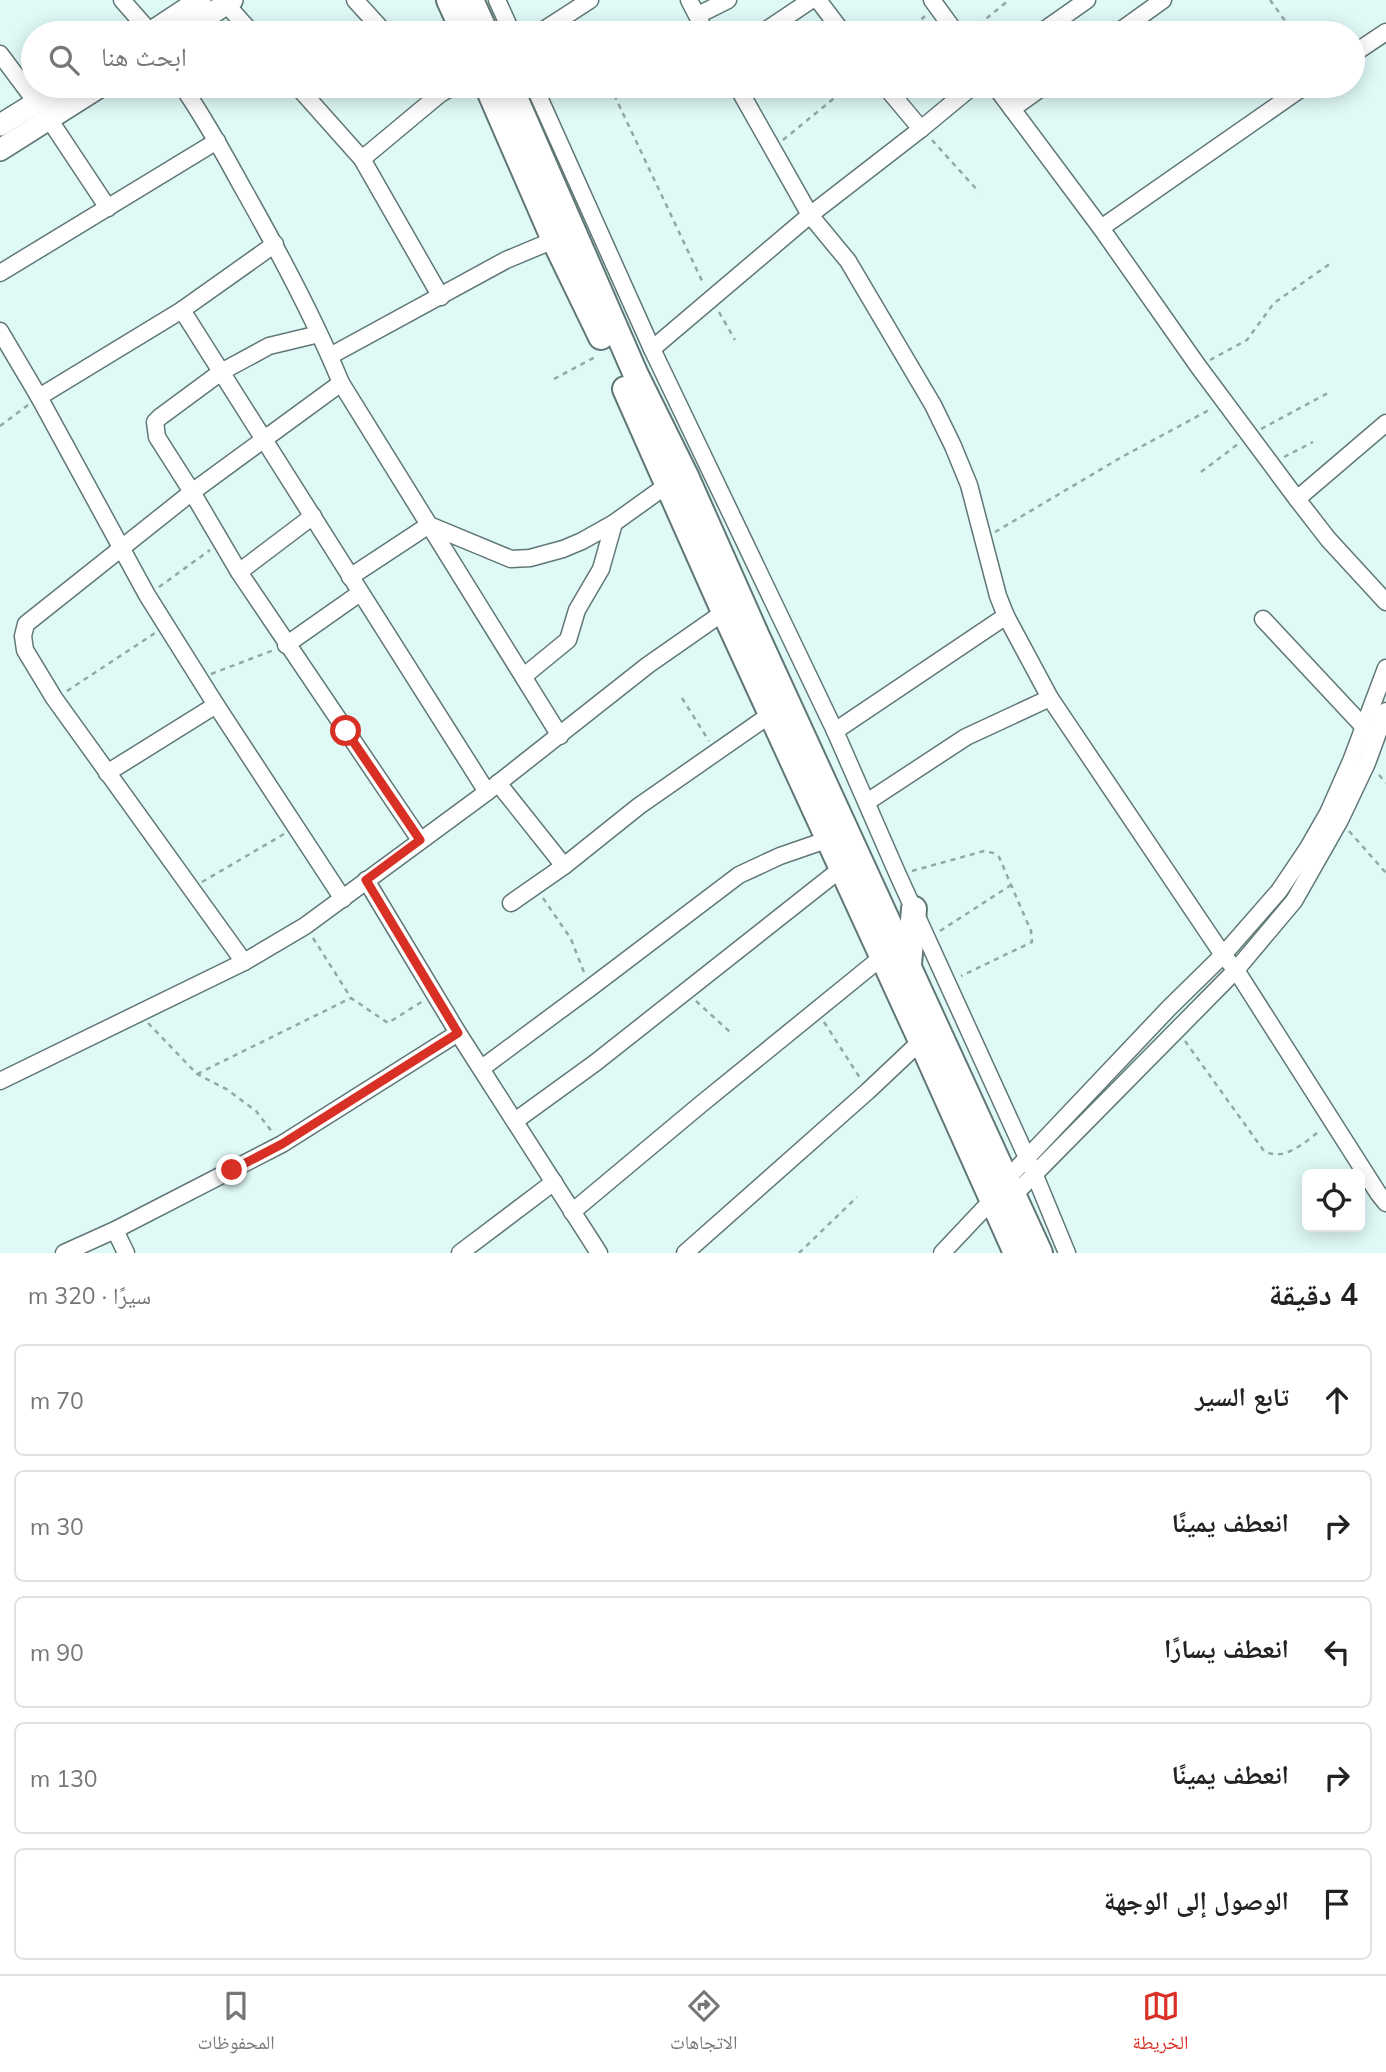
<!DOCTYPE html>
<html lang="ar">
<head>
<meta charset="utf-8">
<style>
  :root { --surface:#fff; --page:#f6f6f6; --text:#222; --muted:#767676; --line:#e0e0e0; --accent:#d93025 }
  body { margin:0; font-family:Mulish,"Noto Naskh Arabic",sans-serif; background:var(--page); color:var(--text); direction:rtl }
  .controls { position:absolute; right:21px; bottom:21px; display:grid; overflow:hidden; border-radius:10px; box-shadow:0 4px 18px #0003 }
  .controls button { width:63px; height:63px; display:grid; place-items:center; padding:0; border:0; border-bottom:2px solid var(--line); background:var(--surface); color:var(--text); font:35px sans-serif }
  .stop { position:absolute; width:21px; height:21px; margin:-16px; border:5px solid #d93025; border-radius:50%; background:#fff }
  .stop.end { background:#d93025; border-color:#fff; box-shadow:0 2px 7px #0008 }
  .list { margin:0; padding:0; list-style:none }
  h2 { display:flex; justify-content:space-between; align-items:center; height:91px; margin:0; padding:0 28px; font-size:30px }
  h2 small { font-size:23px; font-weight:400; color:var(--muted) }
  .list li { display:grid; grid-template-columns:46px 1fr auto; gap:21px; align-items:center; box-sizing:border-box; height:112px; margin:0 14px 14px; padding:0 14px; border:2px solid var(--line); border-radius:10px }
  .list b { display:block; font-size:26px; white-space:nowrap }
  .list em { font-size:23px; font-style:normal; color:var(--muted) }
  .icon { flex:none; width:38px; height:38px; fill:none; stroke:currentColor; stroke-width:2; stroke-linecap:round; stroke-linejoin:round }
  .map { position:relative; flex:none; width:1386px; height:1253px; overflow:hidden; direction:ltr }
  .search { position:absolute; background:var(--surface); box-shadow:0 4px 18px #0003; left:21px; right:21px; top:21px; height:77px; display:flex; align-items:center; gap:18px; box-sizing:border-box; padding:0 24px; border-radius:38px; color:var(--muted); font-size:26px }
  .sheet { height:721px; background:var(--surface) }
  nav { display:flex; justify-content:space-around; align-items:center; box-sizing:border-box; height:98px; border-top:2px solid var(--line); background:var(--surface); font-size:19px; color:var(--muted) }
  nav a { display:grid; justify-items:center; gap:4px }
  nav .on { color:var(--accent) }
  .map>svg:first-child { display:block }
</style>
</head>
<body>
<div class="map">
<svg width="1386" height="1253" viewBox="0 0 1386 1253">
  <rect width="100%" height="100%" fill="#dff9f7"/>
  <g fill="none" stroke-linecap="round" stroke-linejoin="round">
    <g stroke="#607776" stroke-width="19">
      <g id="minor">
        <polyline points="122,0 151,33"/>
        <polyline points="355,0 385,33"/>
        <polyline points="497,0 512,33"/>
        <polyline points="689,0 706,33"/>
        <polyline points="818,0 843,33"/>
        <polyline points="932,0 956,33"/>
        <polyline points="226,4 252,33"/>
        <polyline points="698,15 728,0"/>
        <polyline points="539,33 590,0"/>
        <polyline points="762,33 811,0"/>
        <polyline points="1040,33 1087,0"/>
        <polyline points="1117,33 1163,0"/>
        <polyline points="0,54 36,102"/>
        <polyline points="1353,54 1386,32"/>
        <path d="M182,86C206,120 225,156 245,192C280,254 314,317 341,383L560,736"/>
        <polyline points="297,86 362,159 441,297"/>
        <polyline points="534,86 652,349 810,215 921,129 973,86"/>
        <polyline points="737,86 810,215 848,261 933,405 953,446 969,485 998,596 1006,616 1050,698 1223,955 1236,970 1378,1193 1386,1203"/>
        <polyline points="885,86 921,129"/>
        <polyline points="995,86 1101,228 1198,366 1297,499 1328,539 1386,602"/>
        <polyline points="1012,109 1044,86"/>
        <polyline points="49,119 108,208"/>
        <polyline points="362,159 440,94 454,86"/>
        <polyline points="1101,228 1305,86"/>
        <polyline points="0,273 217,141"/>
        <polyline points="182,310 487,792"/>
        <polyline points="0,331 39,397 147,595 216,705 343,899"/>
        <polyline points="319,334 269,346 221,372 160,417 155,422 157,437 192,492 239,572 420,840"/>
        <polyline points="652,349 835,731"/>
        <polyline points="330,356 506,260 554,240"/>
        <polyline points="39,397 182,310 275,244"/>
        <polyline points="1297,499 1386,423"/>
        <polyline points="239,572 313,516"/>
        <polyline points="350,577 429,525 511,559 530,558 563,549 582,541 614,523 667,485 676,481"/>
        <polyline points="1006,616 835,731 898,875 1034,1173 1067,1253"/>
        <polyline points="1263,619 1363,726 1369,731"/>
        <polyline points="286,645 360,593"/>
        <polyline points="524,676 568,640 577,610 601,569 614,523"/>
        <polyline points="107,773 216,705"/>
        <polyline points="498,783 564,866"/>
        <polyline points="867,802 966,737 1050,698"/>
        <polyline points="366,880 458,1033 599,1253"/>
        <polyline points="511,903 564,866 639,806 771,714"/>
        <polyline points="244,962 54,698 25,650 23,636 26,624 192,492 341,383"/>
        <polyline points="482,1068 590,988 739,875 780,856 835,837"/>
        <polyline points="0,1081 244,962 305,926 487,792 648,665 724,612"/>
        <polyline points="515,1121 595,1063 842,868"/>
        <polyline points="1006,1180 1169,1008 1223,955 1279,891 1308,848 1328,813 1351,761 1386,668"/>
        <polyline points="1014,1195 1236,970 1294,901 1340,820 1367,763 1386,711"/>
        <polyline points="572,1212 700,1105 882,957"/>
        <polyline points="115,1230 126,1253"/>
        <polyline points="64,1253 115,1230 282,1144 458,1033"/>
        <polyline points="460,1253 554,1182"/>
        <polyline points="685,1253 868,1091 921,1041"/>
        <polyline points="942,1253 992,1200"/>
      </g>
    </g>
    <g stroke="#607776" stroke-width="24">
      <g id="secondary">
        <polyline points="150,33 200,0"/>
        <polyline points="182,33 232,0"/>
        <polyline points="0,125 63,86"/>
        <polyline points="0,150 101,86"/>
      </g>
    </g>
    <g stroke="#607776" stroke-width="28">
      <g id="trunk">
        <polyline points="449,0 464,33"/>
        <polyline points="471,0 486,33"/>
        <polyline points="487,86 554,240 601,337"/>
        <polyline points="510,86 636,375 686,476 757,636 1040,1253"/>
        <polyline points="625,389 724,612 921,1041 1016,1253"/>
        <polyline points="909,964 914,909"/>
      </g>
    </g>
    <g stroke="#93a7a6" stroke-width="2.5" stroke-dasharray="5 5" stroke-linecap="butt">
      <polyline points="1270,0 1294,33"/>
      <polyline points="580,24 585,33"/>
      <polyline points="971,31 1009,0"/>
      <polyline points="907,33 925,16"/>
      <polyline points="610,86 704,285"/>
      <polyline points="783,140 849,86"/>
      <polyline points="932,140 979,192"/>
      <polyline points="719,312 735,340"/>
      <polyline points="1210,360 1247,340 1274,303 1331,263"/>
      <polyline points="554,379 597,356"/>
      <polyline points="0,426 28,405"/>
      <polyline points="1261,429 1328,393"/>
      <polyline points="1284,457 1313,442"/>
      <polyline points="1201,472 1238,444"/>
      <polyline points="995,532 1120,458 1211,409"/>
      <polyline points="159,587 210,550"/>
      <polyline points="211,674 274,650"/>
      <polyline points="67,691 155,633"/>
      <polyline points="682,698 709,741"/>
      <polyline points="1379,775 1386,783"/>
      <polyline points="1349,831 1386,873"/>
      <polyline points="912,871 984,851 993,853 999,857 1031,931 1032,942 961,976"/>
      <polyline points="202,882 284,834"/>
      <polyline points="543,898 571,939 585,975"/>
      <polyline points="940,931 1011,885"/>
      <polyline points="313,938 351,998 388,1023 423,1001"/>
      <polyline points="696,1001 730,1032"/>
      <polyline points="824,1022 860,1078"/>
      <polyline points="148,1023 197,1074 228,1090 256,1111 273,1133"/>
      <path d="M1185,1041L1264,1151C1285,1162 1303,1143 1320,1131"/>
      <polyline points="197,1074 351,998"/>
      <polyline points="799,1253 857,1197"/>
    </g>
    <use href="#minor" stroke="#fff" stroke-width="16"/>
    <use href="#secondary" stroke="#fff" stroke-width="21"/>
    <use href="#trunk" stroke="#fff" stroke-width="24"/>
  </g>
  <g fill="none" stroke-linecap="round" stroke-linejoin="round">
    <polyline stroke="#d93025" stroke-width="9" points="232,1170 282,1144 458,1033 366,880 420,840 346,731"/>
  </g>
</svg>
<div class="controls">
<button><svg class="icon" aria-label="locate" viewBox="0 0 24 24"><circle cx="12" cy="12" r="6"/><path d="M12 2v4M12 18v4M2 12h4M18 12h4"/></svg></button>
</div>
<div class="stop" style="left:346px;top:731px"></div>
<div class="stop end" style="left:232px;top:1170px"></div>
<div class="search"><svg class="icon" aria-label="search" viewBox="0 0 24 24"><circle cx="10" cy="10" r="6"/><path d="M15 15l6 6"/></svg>ابحث هنا</div>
</div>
<section class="sheet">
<h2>4 دقيقة<small>سيرًا · 320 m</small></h2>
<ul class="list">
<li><svg class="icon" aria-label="ahead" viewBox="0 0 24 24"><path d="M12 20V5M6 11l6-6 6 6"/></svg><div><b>تابع السير</b></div><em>70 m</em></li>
<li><svg class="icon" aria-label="right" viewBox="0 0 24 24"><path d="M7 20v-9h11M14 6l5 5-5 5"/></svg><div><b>انعطف يمينًا</b></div><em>30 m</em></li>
<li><svg class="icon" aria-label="left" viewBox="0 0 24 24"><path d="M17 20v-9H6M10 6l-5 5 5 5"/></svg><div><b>انعطف يسارًا</b></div><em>90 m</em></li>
<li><svg class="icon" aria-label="right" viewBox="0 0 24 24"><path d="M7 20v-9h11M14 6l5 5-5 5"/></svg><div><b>انعطف يمينًا</b></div><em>130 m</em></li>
<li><svg class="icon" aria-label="arrive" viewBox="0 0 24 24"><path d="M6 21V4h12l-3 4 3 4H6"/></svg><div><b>الوصول إلى الوجهة</b></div></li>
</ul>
</section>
<nav>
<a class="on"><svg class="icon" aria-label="map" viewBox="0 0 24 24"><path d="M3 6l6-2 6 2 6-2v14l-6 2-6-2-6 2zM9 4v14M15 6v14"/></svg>الخريطة</a>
<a><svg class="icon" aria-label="directions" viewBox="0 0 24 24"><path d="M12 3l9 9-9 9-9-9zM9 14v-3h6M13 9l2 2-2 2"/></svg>الاتجاهات</a>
<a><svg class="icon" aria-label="saved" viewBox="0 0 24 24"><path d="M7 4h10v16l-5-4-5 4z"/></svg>المحفوظات</a>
</nav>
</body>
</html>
